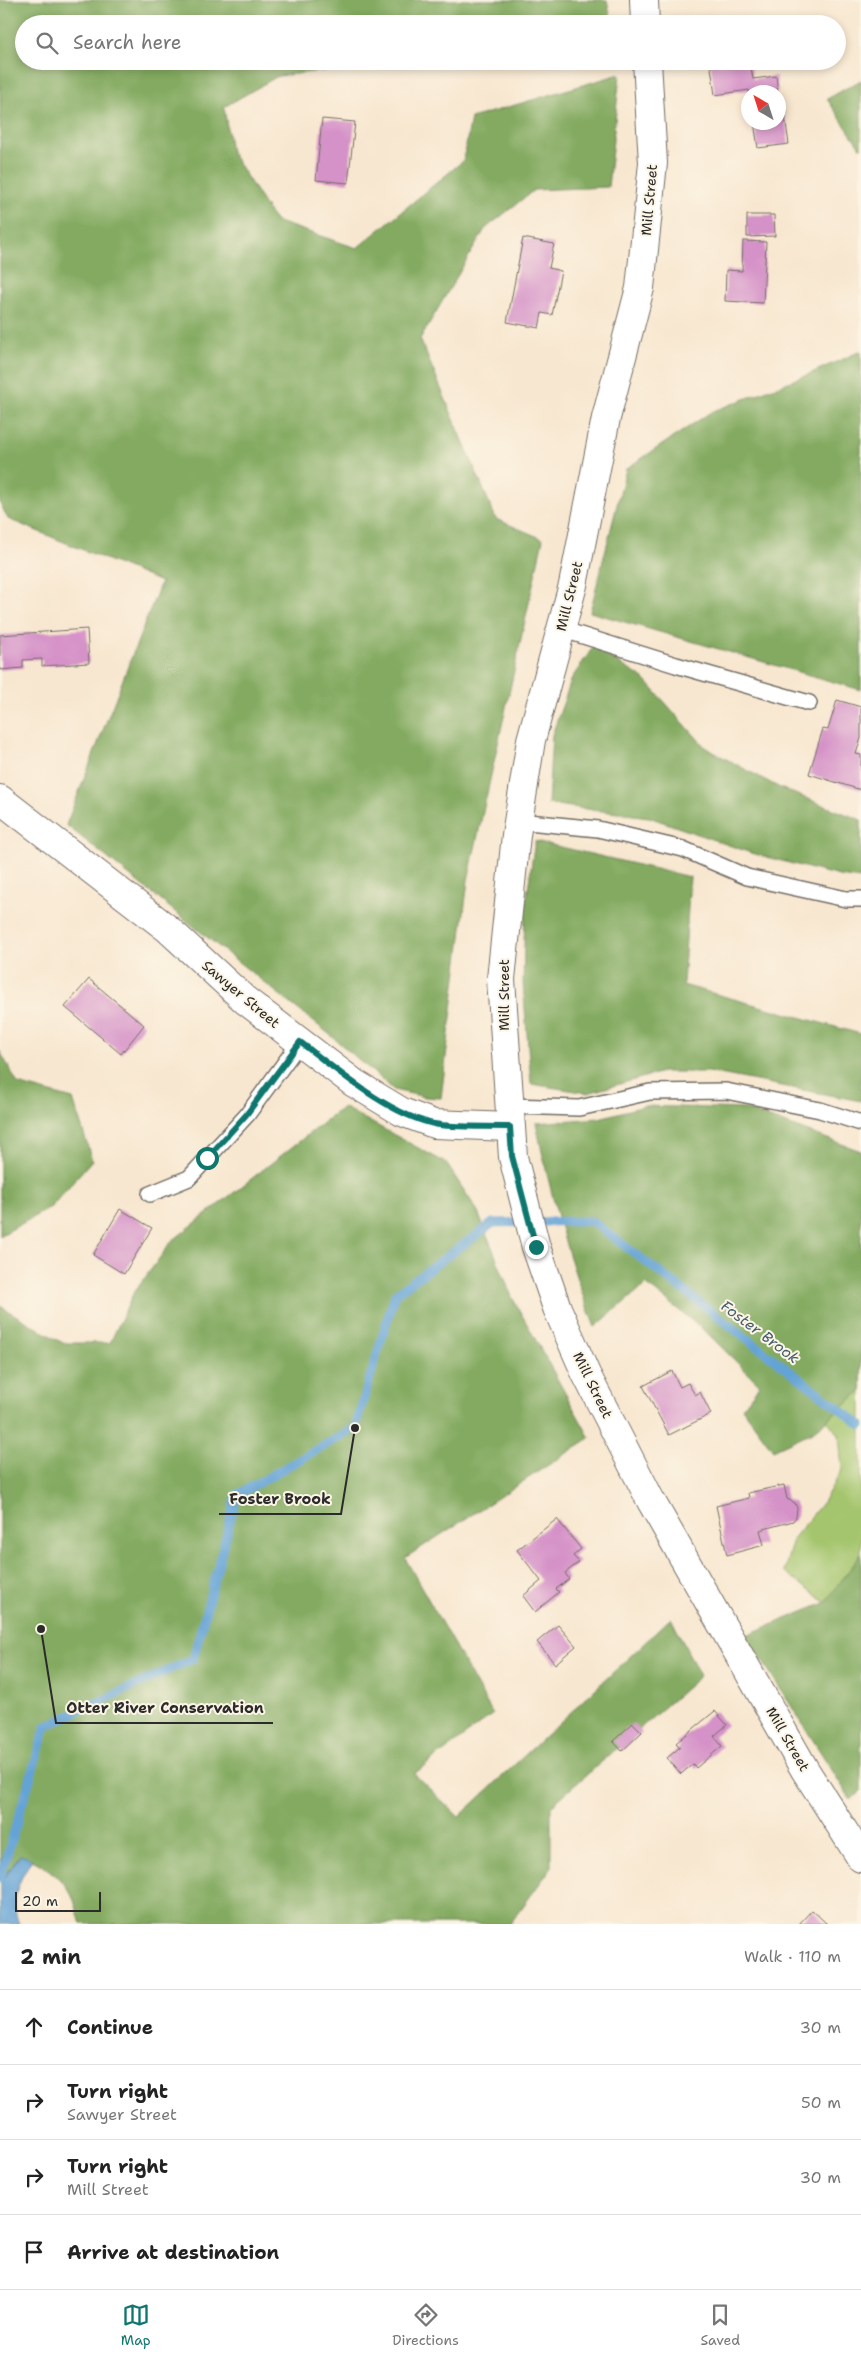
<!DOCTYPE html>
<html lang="en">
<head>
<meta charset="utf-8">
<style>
  :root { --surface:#fff; --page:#f6f6f6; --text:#222; --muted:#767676; --line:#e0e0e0; --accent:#0f766e }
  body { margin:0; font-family:"Shantell Sans",sans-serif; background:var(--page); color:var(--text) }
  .compass { position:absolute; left:741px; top:85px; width:45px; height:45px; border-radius:50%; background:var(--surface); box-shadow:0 2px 8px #0003; rotate:321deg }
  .scale { position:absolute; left:15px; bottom:12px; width:86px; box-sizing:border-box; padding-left:5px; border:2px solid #2b2b2b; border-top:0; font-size:14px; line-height:18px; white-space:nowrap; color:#2b2b2b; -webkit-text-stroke:4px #fcf5e5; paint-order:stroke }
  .stop { position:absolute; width:15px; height:15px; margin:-11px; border:4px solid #0f766e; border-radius:50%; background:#fff }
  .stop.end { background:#0f766e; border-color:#fff; box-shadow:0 1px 5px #0008 }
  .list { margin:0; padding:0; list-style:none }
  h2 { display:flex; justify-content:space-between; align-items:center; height:65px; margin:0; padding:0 20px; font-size:21px }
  h2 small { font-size:16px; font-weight:400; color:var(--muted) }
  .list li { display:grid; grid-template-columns:32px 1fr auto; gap:15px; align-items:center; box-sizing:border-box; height:75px; padding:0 20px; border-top:1px solid var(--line) }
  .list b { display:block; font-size:19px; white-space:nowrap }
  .list p { margin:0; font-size:16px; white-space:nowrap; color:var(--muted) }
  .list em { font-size:16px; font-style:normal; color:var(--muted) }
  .icon { flex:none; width:28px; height:28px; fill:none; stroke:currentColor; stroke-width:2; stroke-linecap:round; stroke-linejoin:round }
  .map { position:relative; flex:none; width:861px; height:1924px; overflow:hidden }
  .search { position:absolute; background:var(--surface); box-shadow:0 2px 8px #0003; left:15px; right:15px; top:15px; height:55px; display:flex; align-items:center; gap:12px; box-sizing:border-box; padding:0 18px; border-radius:28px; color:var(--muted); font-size:19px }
  .sheet { height:365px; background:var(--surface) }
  nav { display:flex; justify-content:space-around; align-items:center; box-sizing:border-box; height:70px; border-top:1px solid var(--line); background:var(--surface); font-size:14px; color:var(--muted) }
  nav a { display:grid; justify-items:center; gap:2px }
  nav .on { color:var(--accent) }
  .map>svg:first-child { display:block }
</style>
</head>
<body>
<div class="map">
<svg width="861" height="1924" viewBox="0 0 861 1924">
  <rect width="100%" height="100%" fill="#fcf5e5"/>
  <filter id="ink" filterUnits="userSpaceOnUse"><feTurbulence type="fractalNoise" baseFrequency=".02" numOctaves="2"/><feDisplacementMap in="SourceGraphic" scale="10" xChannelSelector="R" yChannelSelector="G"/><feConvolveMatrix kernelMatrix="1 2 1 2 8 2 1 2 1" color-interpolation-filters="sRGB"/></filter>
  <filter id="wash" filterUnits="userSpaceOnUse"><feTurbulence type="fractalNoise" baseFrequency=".0096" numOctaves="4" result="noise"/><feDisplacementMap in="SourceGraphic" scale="20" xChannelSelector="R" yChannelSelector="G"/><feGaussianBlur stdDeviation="1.12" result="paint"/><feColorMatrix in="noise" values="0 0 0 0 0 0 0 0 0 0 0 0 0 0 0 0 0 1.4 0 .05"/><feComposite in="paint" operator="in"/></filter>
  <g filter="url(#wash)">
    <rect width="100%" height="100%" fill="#f8e7d0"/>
    <polygon fill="#a4c56d" stroke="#68784c" points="861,1335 861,1628 784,1572 793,1539 823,1502 842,1470 839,1434 809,1401"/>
    <g fill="#83aa60" stroke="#576a46">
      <polygon points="0,0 607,0 612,24 24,24 24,61 412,61 278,76 224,107 231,152 275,221 357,248 463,161 471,118 620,74 608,187 534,190 485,229 420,339 496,519 543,539 468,880 441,1098 425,1097 394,1090 329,1034 66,825 161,582 8,519 0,503"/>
      <polygon points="861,80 861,149 827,99"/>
      <polygon points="861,351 861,690 590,612 626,469 711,412 809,374"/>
      <polygon points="593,647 644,679 706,748 780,788 861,820 861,879 839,876 751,853 649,817 548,804 552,735 572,678"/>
      <polygon points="535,841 690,877 683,985 861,1034 861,1101 709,1072 662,1072 588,1093 531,1084 523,984 525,909"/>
      <polygon points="0,1051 18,1084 73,1099 92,1160 51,1207 0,1236"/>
      <path d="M644,1106L745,1109L861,1151V1391L814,1431L773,1450L742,1408L760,1385L705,1331L646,1284L595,1327C568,1261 550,1193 536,1123L599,1118Z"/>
      <path d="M343,1107L446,1163L477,1210L512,1297L590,1438L405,1558L493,1714L414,1774L459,1817L671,1618L700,1676L551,1806V1868L510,1924H81C78,1915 76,1903 71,1894C60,1875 40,1862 20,1855L0,1884V1306L63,1343H110L133,1294L172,1241Z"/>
      <polygon points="861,1554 861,1791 851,1800 746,1635 825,1603"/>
    </g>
    <path fill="#63a3d6" stroke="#476780" d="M20,1855L32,1859C19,1881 9,1899 19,1924H0V1884Z"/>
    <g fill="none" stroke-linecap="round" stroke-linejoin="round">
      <polyline stroke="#63a3d6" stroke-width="9" points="0,1878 46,1726 193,1659 237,1495 355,1428 395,1294 493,1223 592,1221 861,1425"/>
    </g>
    <g id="blocks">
      <g fill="#d592c8">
        <polygon points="710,61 750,61 753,79 776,76 778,92 749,92 749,90 715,95"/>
        <polygon points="784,110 789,144 758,148 754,122 778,122 778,111"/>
        <polygon points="322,119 355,122 348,183 316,180"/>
        <polygon points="747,215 774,215 775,236 747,237"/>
        <polygon points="523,238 554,244 549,268 561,271 552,315 542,313 539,328 507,322"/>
        <polygon points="743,241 766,242 763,303 725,301 726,270 742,271"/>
        <polygon points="87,629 89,663 42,666 42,659 23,660 23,668 0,670 0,635"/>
        <polygon points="837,700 861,707 861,738 856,754 861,755 861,790 809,774 823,729 828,730"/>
        <polygon points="89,979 144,1025 121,1054 65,1007"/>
        <polygon points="120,1209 152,1228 124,1274 93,1255"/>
        <polygon points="672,1371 680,1387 688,1383 695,1395 700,1392 711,1414 669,1435 643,1386"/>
        <polygon points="784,1485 787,1499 795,1503 797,1508 796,1517 793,1521 760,1530 764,1545 727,1555 716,1506 749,1498 748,1493"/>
        <polygon points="557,1519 581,1549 573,1556 579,1562 565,1573 569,1579 556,1589 559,1592 535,1612 523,1596 541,1581 517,1550"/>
        <polygon points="558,1625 576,1646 555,1664 537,1642"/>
        <polygon points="715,1711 727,1725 714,1736 722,1746 696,1768 693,1764 681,1774 667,1758 680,1747 676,1743"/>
        <polygon points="633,1723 642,1732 622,1751 613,1741"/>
        <polygon points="812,1910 827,1924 799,1924"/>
      </g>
    </g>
  </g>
  <g filter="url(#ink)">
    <use href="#blocks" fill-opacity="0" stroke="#736d65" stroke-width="1"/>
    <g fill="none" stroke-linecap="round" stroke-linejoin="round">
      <g stroke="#736d65" stroke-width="18">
        <g id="service">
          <polyline points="561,629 676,665 809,703"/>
          <polyline points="518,821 598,829 683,849 747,877 846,899 861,899"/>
          <polyline points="508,1106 579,1108 650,1092 726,1091 820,1110 861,1123"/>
          <polyline points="150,1194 189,1178 247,1115 300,1042"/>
        </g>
      </g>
      <g stroke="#736d65" stroke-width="30">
        <g id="minor">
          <polyline points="644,0 645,24"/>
          <polyline points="647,61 653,163 640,288 606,418 573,585 531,740 516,835 501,979 513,1157 536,1247 557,1308 586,1374 651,1501 805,1770 861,1858"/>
          <polyline points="0,799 168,929 245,1000 354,1083 402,1112 434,1124 510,1127"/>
        </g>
      </g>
      <use href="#service" stroke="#fff" stroke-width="15"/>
      <use href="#minor" stroke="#fff" stroke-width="28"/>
    </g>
  </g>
  <g fill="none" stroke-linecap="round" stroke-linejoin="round" filter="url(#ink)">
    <path stroke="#0f766e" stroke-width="6" d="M207,1158L246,1115L300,1042C337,1070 388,1114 434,1124C453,1128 489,1126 510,1127L512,1156L536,1247"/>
  </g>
  <g text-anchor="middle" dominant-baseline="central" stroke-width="4" stroke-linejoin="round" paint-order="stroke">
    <g font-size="14" fill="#2b2b2b" stroke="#fcf5e5">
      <text transform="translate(649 200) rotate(-85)">Mill Street</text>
      <text transform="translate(569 596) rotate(-76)">Mill Street</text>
      <text transform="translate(241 994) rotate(40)">Sawyer Street</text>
      <text transform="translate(504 995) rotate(-90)">Mill Street</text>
      <text transform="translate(593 1385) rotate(64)">Mill Street</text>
      <text transform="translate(788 1739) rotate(60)">Mill Street</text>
    </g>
    <g font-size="15" font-style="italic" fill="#415b6f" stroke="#fcf5e5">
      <text transform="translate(760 1332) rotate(37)">Foster Brook</text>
    </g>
  </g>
  <path fill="none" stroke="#2b2b2b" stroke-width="2" d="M355 1428L341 1514H219M41 1629L56 1723H273"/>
  <g fill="#2b2b2b" stroke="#fcf5e5" stroke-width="2">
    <circle cx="355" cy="1428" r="5"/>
    <circle cx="41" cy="1629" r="5"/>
  </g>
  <g font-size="15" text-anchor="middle" font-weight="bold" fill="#2b2b2b" stroke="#fcf5e5" stroke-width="4" stroke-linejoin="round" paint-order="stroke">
    <text x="280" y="1504">Foster Brook</text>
    <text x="165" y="1713">Otter River Conservation</text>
  </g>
</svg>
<svg class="compass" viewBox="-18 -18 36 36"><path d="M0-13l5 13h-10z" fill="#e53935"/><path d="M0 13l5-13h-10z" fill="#767676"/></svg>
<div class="scale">20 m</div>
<div class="stop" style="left:207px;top:1158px"></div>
<div class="stop end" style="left:536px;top:1247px"></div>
<div class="search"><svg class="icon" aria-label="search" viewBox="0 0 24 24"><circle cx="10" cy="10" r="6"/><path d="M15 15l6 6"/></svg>Search here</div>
</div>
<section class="sheet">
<h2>2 min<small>Walk · 110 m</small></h2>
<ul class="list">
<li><svg class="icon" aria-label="ahead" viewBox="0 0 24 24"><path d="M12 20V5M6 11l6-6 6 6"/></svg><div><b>Continue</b></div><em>30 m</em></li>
<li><svg class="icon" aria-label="right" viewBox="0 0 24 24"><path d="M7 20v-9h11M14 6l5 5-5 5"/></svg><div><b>Turn right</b><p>Sawyer Street</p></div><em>50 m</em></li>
<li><svg class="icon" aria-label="right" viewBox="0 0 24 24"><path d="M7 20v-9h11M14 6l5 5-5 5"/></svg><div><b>Turn right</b><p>Mill Street</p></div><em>30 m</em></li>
<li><svg class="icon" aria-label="arrive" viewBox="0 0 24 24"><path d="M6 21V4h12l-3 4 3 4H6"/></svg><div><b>Arrive at destination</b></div></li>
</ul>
</section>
<nav>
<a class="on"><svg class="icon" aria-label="map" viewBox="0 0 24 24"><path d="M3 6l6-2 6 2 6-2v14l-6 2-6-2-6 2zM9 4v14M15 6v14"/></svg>Map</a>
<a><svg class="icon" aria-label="directions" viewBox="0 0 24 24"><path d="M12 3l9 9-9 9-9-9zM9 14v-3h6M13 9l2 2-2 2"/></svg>Directions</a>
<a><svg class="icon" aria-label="saved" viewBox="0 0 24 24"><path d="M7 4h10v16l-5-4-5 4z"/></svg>Saved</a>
</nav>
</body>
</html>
